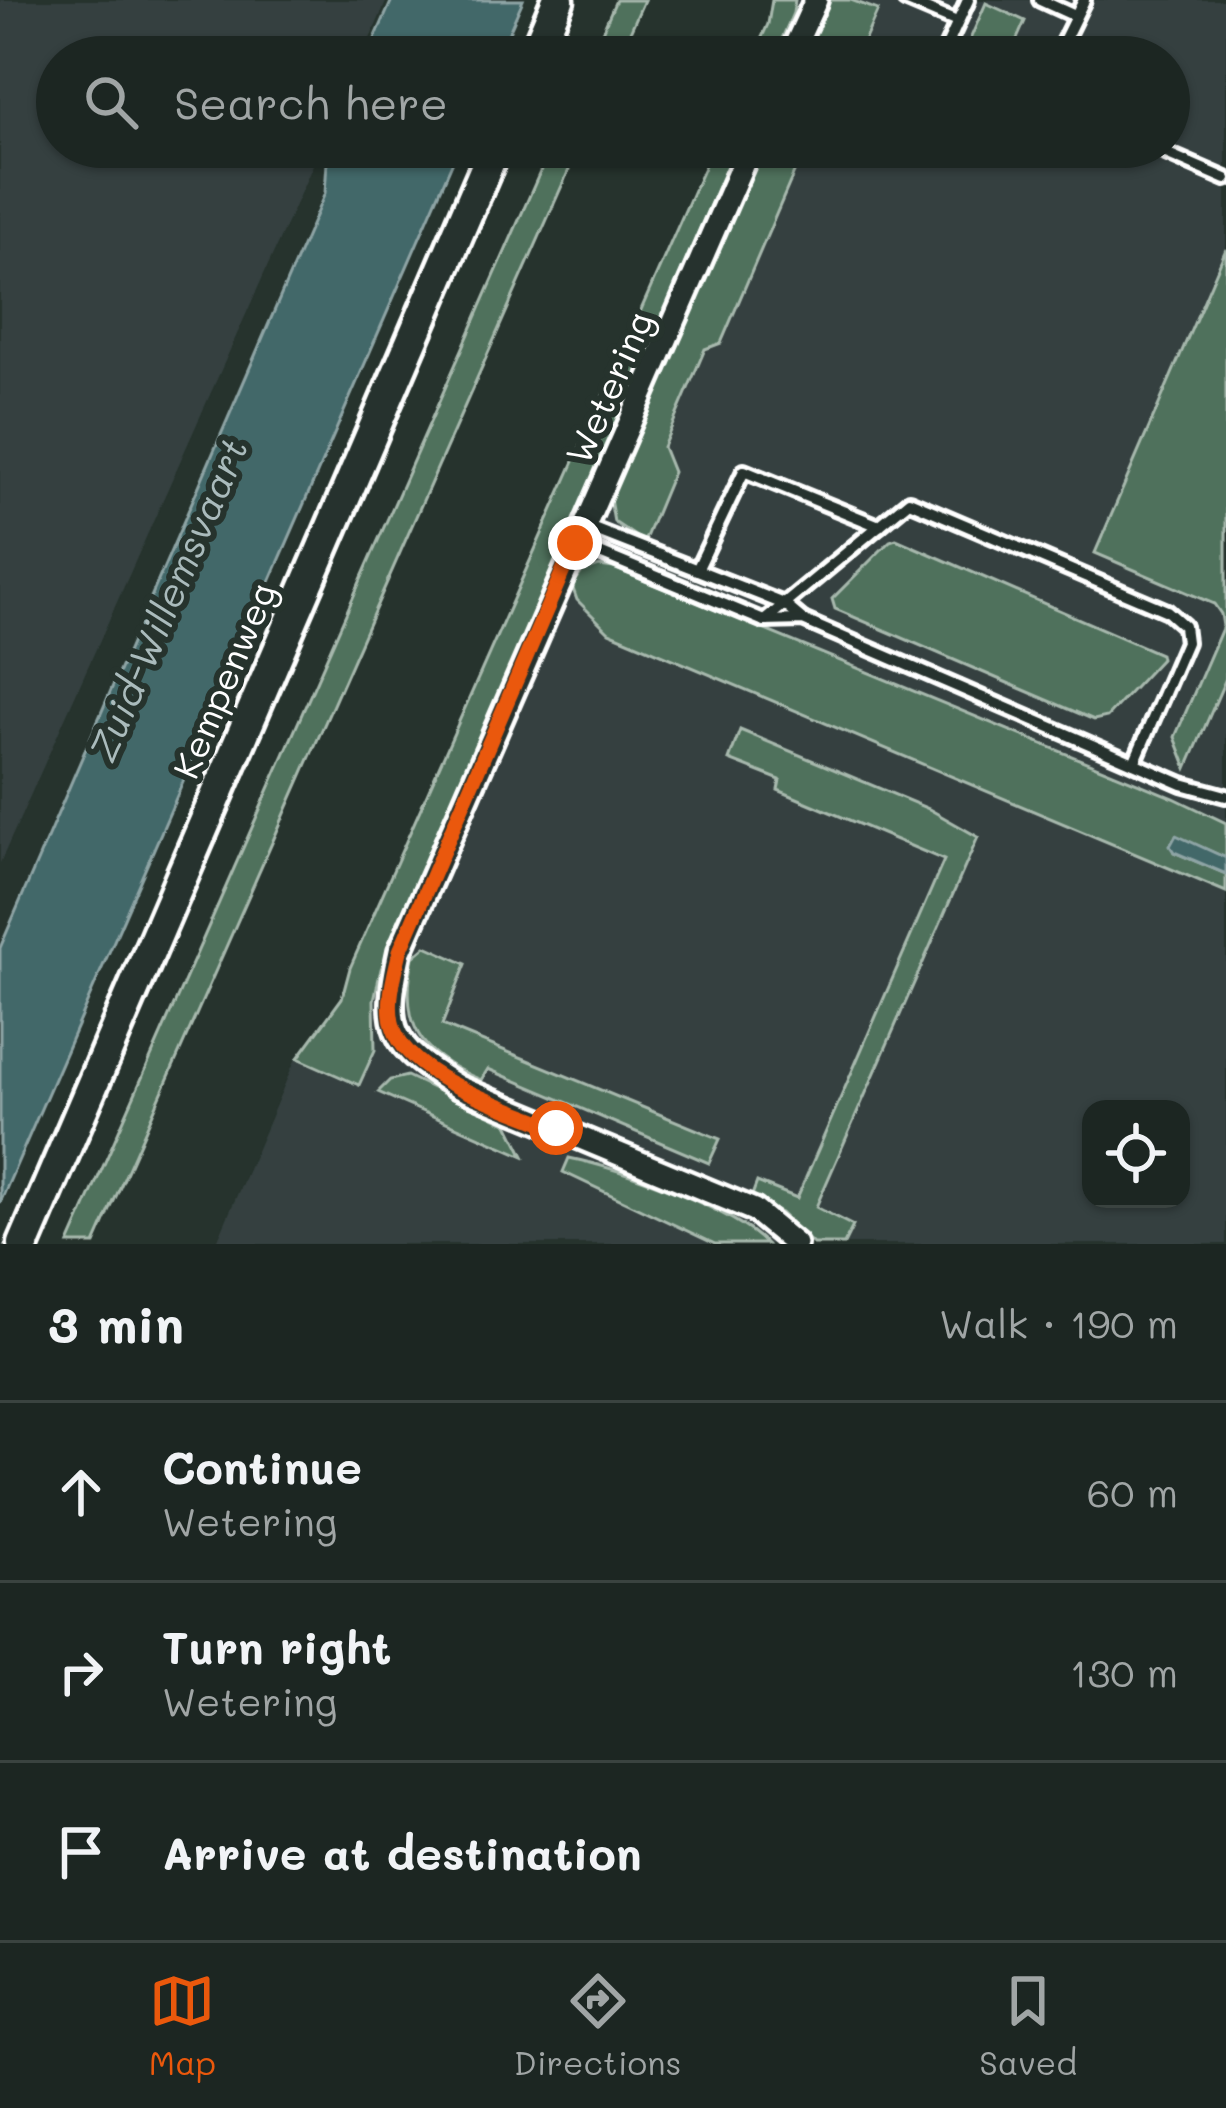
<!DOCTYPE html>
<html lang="en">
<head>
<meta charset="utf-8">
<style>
  :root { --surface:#1c2622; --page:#252e2a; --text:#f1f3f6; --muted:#a0a5a5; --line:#3a4340; --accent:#ea580c }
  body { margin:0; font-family:Mali,sans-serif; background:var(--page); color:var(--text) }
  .controls { position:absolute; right:36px; bottom:36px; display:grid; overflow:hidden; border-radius:24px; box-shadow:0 3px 9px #0004 }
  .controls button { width:108px; height:108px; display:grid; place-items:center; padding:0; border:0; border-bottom:3px solid var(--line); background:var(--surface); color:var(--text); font:60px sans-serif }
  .stop { position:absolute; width:36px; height:36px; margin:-27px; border:9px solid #ea580c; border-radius:50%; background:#fff }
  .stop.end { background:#ea580c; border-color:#fff; box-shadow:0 3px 12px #0008 }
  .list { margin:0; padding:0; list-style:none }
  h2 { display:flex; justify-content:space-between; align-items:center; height:156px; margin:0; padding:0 48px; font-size:51px }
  h2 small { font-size:39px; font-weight:400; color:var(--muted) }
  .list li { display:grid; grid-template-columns:78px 1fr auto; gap:36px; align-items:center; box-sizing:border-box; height:180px; padding:0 48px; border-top:3px solid var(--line) }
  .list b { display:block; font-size:45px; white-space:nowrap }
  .list p { margin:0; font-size:39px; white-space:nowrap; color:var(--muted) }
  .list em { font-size:39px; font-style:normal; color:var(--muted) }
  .icon { flex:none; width:66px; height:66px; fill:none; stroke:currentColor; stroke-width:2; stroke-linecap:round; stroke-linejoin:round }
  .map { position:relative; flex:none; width:1226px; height:1244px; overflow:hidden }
  .search { position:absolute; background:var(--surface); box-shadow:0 3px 9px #0004; left:36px; right:36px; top:36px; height:132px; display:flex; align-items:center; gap:30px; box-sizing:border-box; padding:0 42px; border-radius:66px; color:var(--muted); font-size:45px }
  .sheet { height:696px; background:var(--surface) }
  nav { display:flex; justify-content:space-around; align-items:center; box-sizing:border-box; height:168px; border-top:3px solid var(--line); background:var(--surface); font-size:33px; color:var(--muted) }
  nav a { display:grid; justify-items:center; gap:6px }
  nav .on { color:var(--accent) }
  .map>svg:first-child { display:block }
</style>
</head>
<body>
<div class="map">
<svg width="1226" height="1244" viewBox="0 0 1226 1244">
  <rect width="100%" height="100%" fill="#26332d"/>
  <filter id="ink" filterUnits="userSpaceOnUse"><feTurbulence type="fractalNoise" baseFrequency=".00833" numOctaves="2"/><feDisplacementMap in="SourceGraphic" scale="24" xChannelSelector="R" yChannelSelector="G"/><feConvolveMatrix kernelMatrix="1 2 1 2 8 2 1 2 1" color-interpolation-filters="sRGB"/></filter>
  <g filter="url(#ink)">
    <g fill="#354140" fill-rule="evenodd">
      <polygon points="0,0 387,0 362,57 57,57 57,147 321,147 0,863"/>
      <path d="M780,0H1226V1244H216L296,1058L343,999L715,147H1169V57H755ZM1091,1109H1181V1199H1091Z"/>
    </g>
    <g fill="#4f715b" stroke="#a7b8ad" stroke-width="3">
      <polygon points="616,0 644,0 619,57 591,57"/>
      <polygon points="772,0 795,0 793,13 774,57 753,57 768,24"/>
      <polygon points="827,0 851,0 878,10 857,57 802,57"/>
      <polygon points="986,3 1025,21 1009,57 996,57 968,44"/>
      <polygon points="551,147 579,147 95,1244 69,1244"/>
      <polygon points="713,147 735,147 381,969 374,1000 375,1050 359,1085 298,1058 342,998 350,968"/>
      <polygon points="763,147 805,147 721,343 705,349 663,447 673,472 644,542 614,522 610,499"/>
      <polygon points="1226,249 1226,678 1187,768 1175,737 1223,626 1221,614 1214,604 1095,553"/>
      <polygon points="896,539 1160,654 1161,659 1107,717 1094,720 835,609 832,599 890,541"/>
      <polygon points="599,566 614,568 1174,798 1226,823 1226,858 1176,836 1174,852 1226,874 1226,892 609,632 577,600 572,586 582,572"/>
      <polygon points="740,730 929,809 978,837 816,1207 853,1226 844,1244 813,1244 781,1213 751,1198 757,1182 797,1198 944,860 778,790 780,780 729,760"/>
      <path d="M426,946L466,964L442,1025L720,1139L709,1163L488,1069L481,1080C417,1054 400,1023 413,957Z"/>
      <polygon points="407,1076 508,1124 524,1156 378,1092 390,1080"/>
      <path d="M569,1158C619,1168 732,1208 766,1244H715L563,1172Z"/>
    </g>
    <g fill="#436769" stroke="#8ea4a5" stroke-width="3">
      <polygon points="392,0 523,0 498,57 367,57"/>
      <polygon points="328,147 459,147 0,1203 0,948 325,193"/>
      <polygon points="1176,835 1226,858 1226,874 1174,852 1170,846"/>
    </g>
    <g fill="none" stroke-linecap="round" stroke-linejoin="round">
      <g stroke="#fff" stroke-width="20">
        <g id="service">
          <polyline points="905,0 957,22"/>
          <polyline points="1040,0 1075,16"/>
          <polyline points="942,57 968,0"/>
          <polyline points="1056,57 1084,0"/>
          <polyline points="1152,147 1226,179"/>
          <polyline points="583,525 784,604 803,620"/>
          <polyline points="578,544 764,621 803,620 1182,784 1226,796"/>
          <polyline points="697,570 744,471 879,526"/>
          <polyline points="764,621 909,501 1167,611 1184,626 1186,642 1134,763"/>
        </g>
      </g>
      <g stroke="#fff" stroke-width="30">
        <g id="minor">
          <polyline points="790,57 816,0"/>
          <path d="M750,147L400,951C383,1029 389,1045 458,1087L754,1210L795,1244"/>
        </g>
      </g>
      <g stroke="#fff" stroke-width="39">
        <g id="secondary">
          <polyline points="534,57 558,0"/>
          <polyline points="24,1244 495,147"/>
        </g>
      </g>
      <use href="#service" stroke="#26332d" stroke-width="10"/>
      <use href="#minor" stroke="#26332d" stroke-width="21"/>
      <use href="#secondary" stroke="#26332d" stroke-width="30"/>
    </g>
  </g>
  <g fill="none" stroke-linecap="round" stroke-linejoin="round" filter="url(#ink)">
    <path stroke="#ea580c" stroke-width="15" d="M556,1128C510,1108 418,1082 396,1034C384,1009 394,977 400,951L575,543"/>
  </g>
  <g text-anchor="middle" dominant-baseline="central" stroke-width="12" stroke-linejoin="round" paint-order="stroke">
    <g font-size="36" fill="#fff" stroke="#26332d">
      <text transform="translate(608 387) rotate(-66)">Wetering</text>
      <text transform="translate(223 680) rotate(-67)">Kempenweg</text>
    </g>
    <g font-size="39" font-style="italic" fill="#aabbbc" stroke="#26332d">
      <text transform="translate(167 599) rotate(-67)">Zuid-Willemsvaart</text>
    </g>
  </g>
</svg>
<div class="controls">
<button><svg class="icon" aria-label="locate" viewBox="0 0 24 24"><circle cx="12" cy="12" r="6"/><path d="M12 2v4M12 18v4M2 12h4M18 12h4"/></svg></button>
</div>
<div class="stop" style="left:556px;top:1128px"></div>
<div class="stop end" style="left:575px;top:543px"></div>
<div class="search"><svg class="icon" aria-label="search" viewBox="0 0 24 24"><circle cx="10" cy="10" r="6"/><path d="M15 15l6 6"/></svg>Search here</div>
</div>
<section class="sheet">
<h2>3 min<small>Walk · 190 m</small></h2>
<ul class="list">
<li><svg class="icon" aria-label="ahead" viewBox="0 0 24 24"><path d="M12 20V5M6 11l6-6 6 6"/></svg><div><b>Continue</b><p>Wetering</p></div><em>60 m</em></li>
<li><svg class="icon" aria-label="right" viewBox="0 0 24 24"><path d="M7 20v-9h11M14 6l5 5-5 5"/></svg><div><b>Turn right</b><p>Wetering</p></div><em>130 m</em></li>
<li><svg class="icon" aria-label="arrive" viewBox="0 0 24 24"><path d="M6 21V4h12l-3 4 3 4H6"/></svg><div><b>Arrive at destination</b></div></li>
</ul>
</section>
<nav>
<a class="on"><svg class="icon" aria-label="map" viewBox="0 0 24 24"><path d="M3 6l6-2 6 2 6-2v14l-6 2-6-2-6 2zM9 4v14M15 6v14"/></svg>Map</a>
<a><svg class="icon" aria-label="directions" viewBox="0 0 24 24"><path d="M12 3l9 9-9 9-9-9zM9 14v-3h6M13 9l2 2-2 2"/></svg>Directions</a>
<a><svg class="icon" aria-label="saved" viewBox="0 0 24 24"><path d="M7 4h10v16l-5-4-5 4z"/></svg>Saved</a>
</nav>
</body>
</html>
